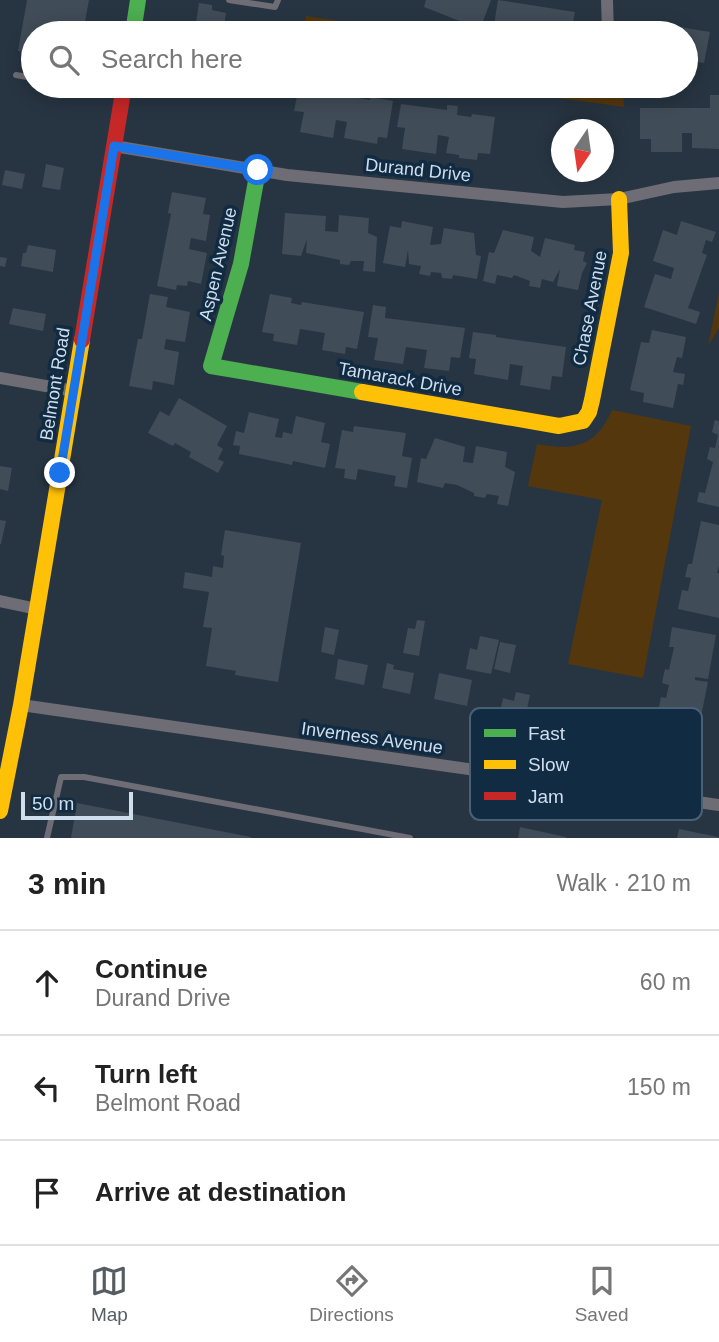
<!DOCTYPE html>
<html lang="en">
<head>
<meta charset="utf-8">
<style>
  :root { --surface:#fff; --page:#f6f6f6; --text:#222; --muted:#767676; --line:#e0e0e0; --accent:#555c62 }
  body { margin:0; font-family:Arial,sans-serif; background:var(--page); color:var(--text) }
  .compass { position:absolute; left:551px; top:119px; width:63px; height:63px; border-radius:50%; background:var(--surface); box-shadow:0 4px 18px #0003; rotate:193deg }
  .scale { position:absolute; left:21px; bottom:18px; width:112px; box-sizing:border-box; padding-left:7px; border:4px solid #cedeed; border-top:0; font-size:19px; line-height:24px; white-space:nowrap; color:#cedeed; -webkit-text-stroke:5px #112b42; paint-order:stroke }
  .stop { position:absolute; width:21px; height:21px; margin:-16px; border:5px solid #1a73e8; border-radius:50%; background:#fff }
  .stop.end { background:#1a73e8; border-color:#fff; box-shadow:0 2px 7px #0008 }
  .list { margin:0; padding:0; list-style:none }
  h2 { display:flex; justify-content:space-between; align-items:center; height:91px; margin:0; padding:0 28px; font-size:30px }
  h2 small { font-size:23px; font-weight:400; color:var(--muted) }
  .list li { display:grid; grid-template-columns:46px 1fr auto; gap:21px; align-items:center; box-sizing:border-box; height:105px; padding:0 28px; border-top:2px solid var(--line) }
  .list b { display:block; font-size:26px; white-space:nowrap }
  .list p { margin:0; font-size:23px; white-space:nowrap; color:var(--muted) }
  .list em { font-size:23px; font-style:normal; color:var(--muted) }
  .icon { flex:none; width:38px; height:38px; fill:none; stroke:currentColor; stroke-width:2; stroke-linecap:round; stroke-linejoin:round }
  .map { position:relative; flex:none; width:719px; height:838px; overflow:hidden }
  .search { position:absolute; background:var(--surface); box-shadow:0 4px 18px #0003; left:21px; right:21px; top:21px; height:77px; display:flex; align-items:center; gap:18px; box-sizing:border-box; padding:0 24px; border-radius:38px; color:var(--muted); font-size:26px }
  .sheet { height:406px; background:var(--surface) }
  nav { display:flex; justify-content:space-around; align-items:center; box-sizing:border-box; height:98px; border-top:2px solid var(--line); background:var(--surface); font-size:19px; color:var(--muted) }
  nav a { display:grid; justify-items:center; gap:4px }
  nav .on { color:var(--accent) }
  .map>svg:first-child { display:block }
</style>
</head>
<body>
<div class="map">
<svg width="719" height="838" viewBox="0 0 719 838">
  <rect width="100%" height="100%" fill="#273542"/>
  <g fill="#55370d">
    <polygon points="306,16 420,33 303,33"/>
    <polygon points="472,86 623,86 624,107"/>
    <polygon points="719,293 719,328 708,346"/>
    <path d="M612,410L691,426L643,678L568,664L602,500L528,486L537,444C574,451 596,447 612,410Z"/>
  </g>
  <g fill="#404c57">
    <polygon points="27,0 89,0 83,33 33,33 33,54 18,51"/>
    <polygon points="426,0 491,0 480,29 424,7"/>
    <polygon points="498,0 575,12 571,33 508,33 493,31"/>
    <polygon points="199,3 212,5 212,10 226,13 223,33 195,29"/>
    <polygon points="651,22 710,32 704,63 686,60 686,33 649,33"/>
    <polygon points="186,86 221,86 219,97 185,91"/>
    <polygon points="299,86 311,86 310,90 370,100 370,97 393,101 387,138 378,137 377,144 344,138 347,122 336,120 333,138 300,132 304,112 294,111"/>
    <polygon points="710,95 719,95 719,149 692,148 692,133 682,133 682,152 651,152 651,139 640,139 640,108 710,108"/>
    <polygon points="401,104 447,110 447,105 458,106 457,115 471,117 472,114 495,117 490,154 478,153 477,160 459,158 459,155 446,153 449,137 438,135 436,154 402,149 405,128 397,127"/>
    <polygon points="46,164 64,168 60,190 42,187"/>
    <polygon points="5,170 25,174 22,189 2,185"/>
    <polygon points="172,192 206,198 203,214 210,215 206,241 191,238 189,249 207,253 201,284 188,281 187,286 177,285 176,290 157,286 171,214 168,213"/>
    <polygon points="285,213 326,216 325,231 338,232 339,215 369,218 368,233 377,237 375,272 363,271 364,261 351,261 349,265 340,264 340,260 306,253 307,239 301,256 282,254"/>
    <polygon points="402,221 433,227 430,245 441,244 444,228 474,233 476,255 481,256 477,279 453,275 452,279 442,278 441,273 431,272 430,276 419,274 421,266 409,264 408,250 405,267 383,263 390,226 401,228"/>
    <polygon points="681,221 716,232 712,242 706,240 702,253 707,255 688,308 700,312 696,324 644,307 655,274 671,279 674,268 653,261 663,230 677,235"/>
    <polygon points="503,230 534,237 531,251 540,257 545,238 575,245 574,250 585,252 583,261 587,263 582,273 578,290 557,286 560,269 553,282 542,279 540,288 529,286 530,281 514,275 512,278 497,275 495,284 483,281 489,252 494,253"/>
    <polygon points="28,245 56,250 53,272 21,266 23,253 26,253"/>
    <polygon points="0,257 7,258 5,267 0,266"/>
    <polygon points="150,294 168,297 166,307 190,312 185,342 166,339 164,349 179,352 174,385 153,381 152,390 129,386 138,339 142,339"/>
    <polygon points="270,294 292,298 291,303 301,305 302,302 364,312 357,349 346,347 345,354 322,350 325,333 300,329 297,345 273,341 274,334 262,332"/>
    <polygon points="373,305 386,307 385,318 465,328 460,358 451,357 449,371 424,368 427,350 406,347 403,364 374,360 378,338 368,337"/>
    <polygon points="13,308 46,314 43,331 9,324"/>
    <polygon points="652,330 686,337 682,358 677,357 673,372 685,374 683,385 678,384 673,408 643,402 644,393 630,390 641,342 649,343"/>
    <polygon points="473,332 496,335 496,337 566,347 562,377 552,376 550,390 520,385 523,366 510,364 508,380 474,374 476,359 469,358"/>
    <polygon points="179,398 227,426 217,445 223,449 218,459 224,462 218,473 189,457 191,452 175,443 173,446 148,433 160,411 169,416"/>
    <polygon points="249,412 279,419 275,437 282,438 283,432 292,434 296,416 325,423 321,442 330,444 325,468 293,461 292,465 239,454 240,446 233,445 236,431 244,433"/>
    <polygon points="715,420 719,421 719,507 697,502 699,492 705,493 713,462 707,459 710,447 715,448 718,435 712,432"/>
    <polygon points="354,426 406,433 402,456 412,458 407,488 394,486 396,476 358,469 356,480 344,478 345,469 335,468 342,430 353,432"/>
    <polygon points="435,438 465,447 463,462 473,463 476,446 507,452 505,467 515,472 508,506 497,504 499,496 487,494 485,498 474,496 474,493 457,485 445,483 443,488 417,482 421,458 426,459"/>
    <polygon points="0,466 12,468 8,491 0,489"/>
    <polygon points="0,520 6,521 1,544 0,544"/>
    <polygon points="701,521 719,525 719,566 717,573 719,573 719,618 678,609 682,590 688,591 691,578 685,577 688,564 692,564"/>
    <polygon points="225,530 301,543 278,682 235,675 236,671 206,666 212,628 203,627 209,592 183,588 185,572 212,577 213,566 223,568 224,556 221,555"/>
    <polygon points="417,620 425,621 419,656 403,653 408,628 415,629"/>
    <polygon points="325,627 339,630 334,655 321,652"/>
    <polygon points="672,627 716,635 708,679 695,677 695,680 708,682 694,751 686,750 684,759 650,753 661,697 666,698 669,685 662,683 665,669 669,670 674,647 669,647"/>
    <polygon points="480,636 499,640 491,674 466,669 470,648 477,650"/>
    <polygon points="500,642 516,645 510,673 494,669"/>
    <polygon points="338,659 368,665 364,685 335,679"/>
    <polygon points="387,663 394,665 393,669 414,673 410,694 382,688"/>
    <polygon points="439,673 472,680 467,706 434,699"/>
    <polygon points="516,692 530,695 522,732 497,727 503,698 514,701"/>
    <polygon points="77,803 251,837 251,838 71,838"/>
    <polygon points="520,827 566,837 566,838 518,838"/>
    <polygon points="679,829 718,837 718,838 677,838"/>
  </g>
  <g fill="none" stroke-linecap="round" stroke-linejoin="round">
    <g stroke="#6e6c75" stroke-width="6">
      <polyline points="229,0 275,7 278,0"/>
      <polyline points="16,75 33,78"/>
      <polyline points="85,86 121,91"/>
      <polyline points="47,838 61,777 84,777 410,838"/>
    </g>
    <g stroke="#6e6c75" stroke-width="12">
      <polyline points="607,0 608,33"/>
      <polyline points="114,146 287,175 563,202 619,199 674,187 719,183"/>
      <polyline points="0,378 74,391"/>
      <polyline points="0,601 37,609"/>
      <polyline points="21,705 719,805"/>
    </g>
    <g stroke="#4caf50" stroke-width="16">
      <polyline points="133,33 138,0"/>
      <polyline points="258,170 241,264 211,366 362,392"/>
    </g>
    <g stroke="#ffc107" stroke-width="16">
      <polyline points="362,392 559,426 583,421 589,412 592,400 621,253 619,199"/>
      <polyline points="0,811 21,705 82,340"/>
    </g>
    <polyline stroke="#c62828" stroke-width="16" points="82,340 124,86"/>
  </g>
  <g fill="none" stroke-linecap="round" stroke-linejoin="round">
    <polyline stroke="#1a73e8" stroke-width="9" points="60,473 114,146 258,170"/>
  </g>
  <g text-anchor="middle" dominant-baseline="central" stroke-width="7" stroke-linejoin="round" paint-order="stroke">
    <g font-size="18" fill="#cedeed" stroke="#112b42">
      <text transform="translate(418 170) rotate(6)">Durand Drive</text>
      <text transform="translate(218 264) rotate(-77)">Aspen Avenue</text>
      <text transform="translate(590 308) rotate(-79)">Chase Avenue</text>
      <text transform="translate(400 379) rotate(10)">Tamarack Drive</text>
      <text transform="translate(55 384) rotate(-81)">Belmont Road</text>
      <text transform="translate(372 738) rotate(8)">Inverness Avenue</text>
    </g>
  </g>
  <rect x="470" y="708" width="232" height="112" rx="10" fill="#112b42" stroke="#4a6175" stroke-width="2"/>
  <rect x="484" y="729" width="32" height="8" fill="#4caf50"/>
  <rect x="484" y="760" width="32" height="9" fill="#ffc107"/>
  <rect x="484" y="792" width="32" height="8" fill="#c62828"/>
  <g font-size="19" fill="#cedeed">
    <text x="528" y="740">Fast</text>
    <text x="528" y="771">Slow</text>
    <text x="528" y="803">Jam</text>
  </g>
</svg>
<svg class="compass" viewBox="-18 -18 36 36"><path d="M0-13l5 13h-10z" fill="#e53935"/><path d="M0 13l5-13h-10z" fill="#767676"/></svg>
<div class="scale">50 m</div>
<div class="stop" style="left:258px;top:170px"></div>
<div class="stop end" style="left:60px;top:473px"></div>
<div class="search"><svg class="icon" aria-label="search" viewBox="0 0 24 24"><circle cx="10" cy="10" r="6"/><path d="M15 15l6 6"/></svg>Search here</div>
</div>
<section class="sheet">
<h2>3 min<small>Walk · 210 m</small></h2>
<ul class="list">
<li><svg class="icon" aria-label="ahead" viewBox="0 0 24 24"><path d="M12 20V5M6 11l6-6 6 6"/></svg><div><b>Continue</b><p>Durand Drive</p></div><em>60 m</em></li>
<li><svg class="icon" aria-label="left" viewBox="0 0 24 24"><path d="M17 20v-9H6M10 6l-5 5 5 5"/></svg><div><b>Turn left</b><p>Belmont Road</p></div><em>150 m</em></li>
<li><svg class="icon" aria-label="arrive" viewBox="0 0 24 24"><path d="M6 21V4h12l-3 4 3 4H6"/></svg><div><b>Arrive at destination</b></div></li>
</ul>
</section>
<nav>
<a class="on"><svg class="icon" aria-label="map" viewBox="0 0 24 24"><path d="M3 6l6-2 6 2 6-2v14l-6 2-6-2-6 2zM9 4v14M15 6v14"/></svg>Map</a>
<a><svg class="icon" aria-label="directions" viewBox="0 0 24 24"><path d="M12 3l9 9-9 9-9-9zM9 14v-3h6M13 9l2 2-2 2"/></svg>Directions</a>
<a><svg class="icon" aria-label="saved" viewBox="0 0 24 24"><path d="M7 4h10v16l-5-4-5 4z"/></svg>Saved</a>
</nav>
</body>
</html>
